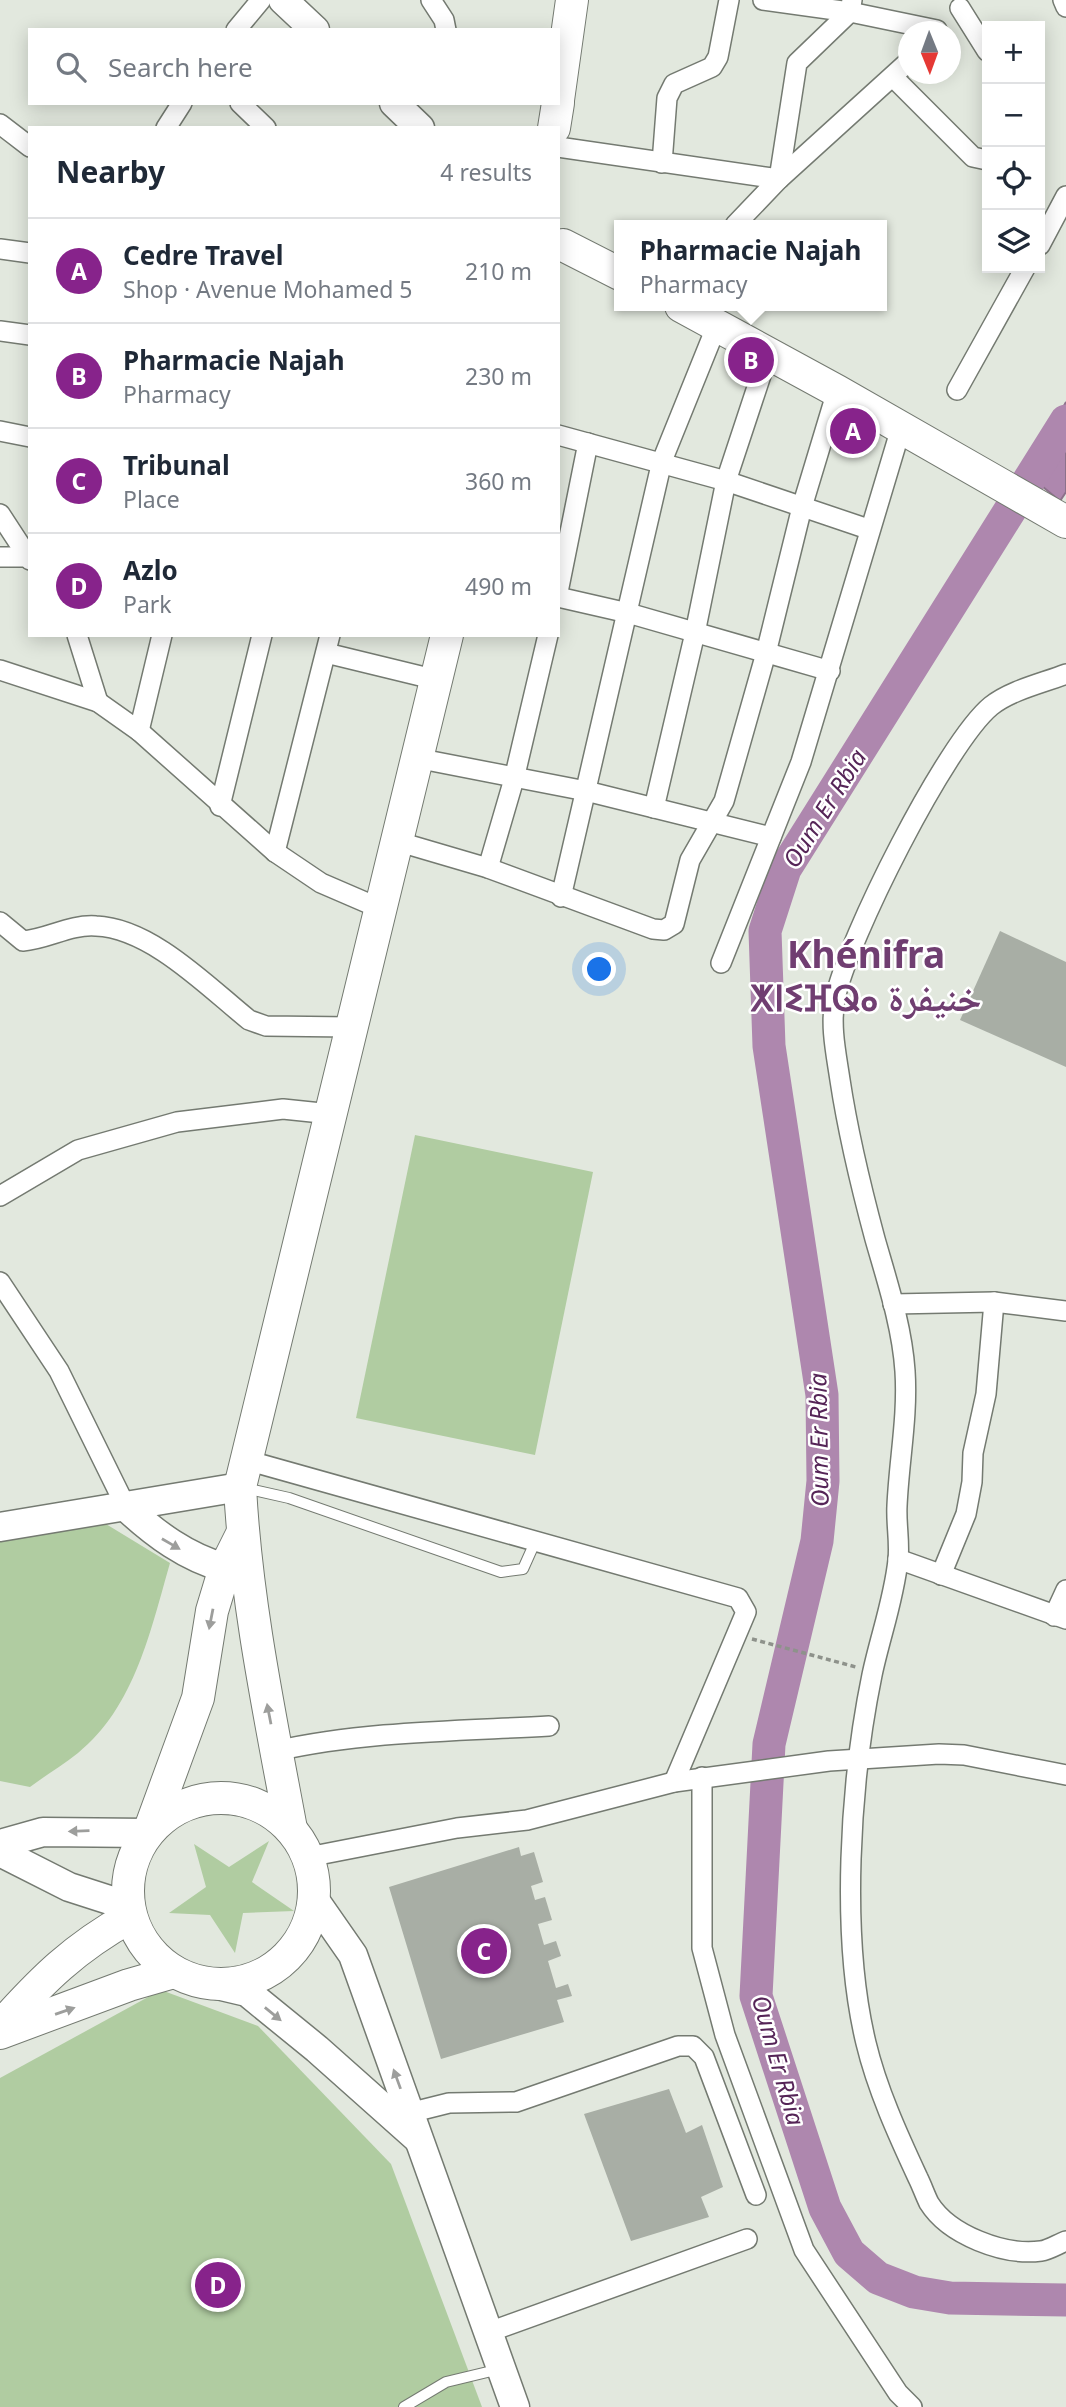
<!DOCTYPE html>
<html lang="en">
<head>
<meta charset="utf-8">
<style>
  :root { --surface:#fff; --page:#f6f6f7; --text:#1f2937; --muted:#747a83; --line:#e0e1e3; --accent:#87238b }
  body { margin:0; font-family:"Noto Sans","Noto Naskh Arabic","Noto Sans Tifinagh",sans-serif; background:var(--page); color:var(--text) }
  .controls { position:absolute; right:21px; top:21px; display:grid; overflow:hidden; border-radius:0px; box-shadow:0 4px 18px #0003 }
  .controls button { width:63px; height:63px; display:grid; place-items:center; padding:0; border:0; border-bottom:2px solid var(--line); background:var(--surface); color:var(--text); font:35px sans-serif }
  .compass { position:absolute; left:898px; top:21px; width:63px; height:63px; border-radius:50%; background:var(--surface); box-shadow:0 4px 18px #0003; rotate:179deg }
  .you { position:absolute; left:600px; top:970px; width:24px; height:24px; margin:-18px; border:5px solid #fff; border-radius:50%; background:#1a73e8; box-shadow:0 0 0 10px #1a73e833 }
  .badge { display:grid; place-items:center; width:46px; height:46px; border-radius:50%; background:var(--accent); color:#fff; font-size:23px; font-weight:700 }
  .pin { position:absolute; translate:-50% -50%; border:4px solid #fff; box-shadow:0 2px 7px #0006 }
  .popup { position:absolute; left:614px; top:220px; width:273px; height:91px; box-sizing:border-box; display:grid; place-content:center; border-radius:0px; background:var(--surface); filter:drop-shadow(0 2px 5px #0005); font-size:23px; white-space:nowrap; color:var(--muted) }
  .popup b { font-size:26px; color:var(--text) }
  .popup::after { content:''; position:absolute; left:50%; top:100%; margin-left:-14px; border:14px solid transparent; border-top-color:var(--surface) }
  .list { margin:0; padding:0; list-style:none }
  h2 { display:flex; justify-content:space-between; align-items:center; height:91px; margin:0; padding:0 28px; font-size:30px }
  h2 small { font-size:23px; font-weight:400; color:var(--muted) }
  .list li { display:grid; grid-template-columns:46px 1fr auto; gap:21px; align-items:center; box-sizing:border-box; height:105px; padding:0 28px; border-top:2px solid var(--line) }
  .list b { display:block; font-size:26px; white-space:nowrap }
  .list p { margin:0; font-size:23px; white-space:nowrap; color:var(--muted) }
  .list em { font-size:23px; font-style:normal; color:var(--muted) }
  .icon { flex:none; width:38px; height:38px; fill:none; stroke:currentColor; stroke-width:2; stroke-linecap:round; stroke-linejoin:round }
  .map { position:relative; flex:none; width:1066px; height:2407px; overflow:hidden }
  .search { position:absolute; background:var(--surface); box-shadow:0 4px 18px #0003; left:28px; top:28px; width:532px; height:77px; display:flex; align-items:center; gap:18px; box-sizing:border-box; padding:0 24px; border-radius:0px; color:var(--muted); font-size:26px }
  .panel { position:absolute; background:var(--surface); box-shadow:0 4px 18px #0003; left:28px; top:126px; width:532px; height:511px; border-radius:0px }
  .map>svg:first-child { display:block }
</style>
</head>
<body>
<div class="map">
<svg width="1066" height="2407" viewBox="0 0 1066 2407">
  <rect width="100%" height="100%" fill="#e2e8de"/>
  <g fill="#b0cca1">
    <polygon points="415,1135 593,1172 535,1455 356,1418"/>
    <path d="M101,1521L170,1563C151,1629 135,1707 78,1753C63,1765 46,1775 30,1787L0,1781V1536Z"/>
    <polygon points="269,1841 252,1882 294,1911 243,1913 235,1953 210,1915 169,1913 206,1887 194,1844 229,1867"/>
    <polygon points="161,1990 258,2026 391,2164 482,2407 0,2407 0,2078"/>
  </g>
  <polygon fill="#ae87ae" stroke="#8c718b" stroke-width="2" points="1066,402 1066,492 1060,501 1031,477 1026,477"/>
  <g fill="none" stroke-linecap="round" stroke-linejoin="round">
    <polyline stroke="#ae87ae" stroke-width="33" points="1066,421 785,869 765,931 769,1046 822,1395 823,1481 817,1541 769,1744 756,1996 825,2208 849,2253 878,2278 914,2292 950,2298 1066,2300"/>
  </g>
  <g fill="#a8aea5">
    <polygon points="1000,931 1066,962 1066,1067 960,1020"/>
    <polygon points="519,1847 521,1856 534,1852 543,1882 531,1886 535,1900 545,1897 552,1920 538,1924 544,1945 556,1941 561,1956 548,1961 556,1988 568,1984 572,1996 557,2000 564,2022 441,2059 389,1887"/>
    <polygon points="669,2089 686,2133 702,2125 723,2187 701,2197 709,2217 631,2241 584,2114"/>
  </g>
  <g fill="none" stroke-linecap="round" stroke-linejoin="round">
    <g stroke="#747a71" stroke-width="12">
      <g id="lane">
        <polyline points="245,1488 289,1498 501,1572 523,1569 536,1540"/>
        <polyline points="404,2407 446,2382 500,2369"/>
      </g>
    </g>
    <g stroke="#747a71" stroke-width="22">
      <g id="street">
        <polyline points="431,0 444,20 446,30"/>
        <polyline points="763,0 850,12 937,30"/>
        <polyline points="1063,0 1066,7"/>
        <polyline points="960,8 987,51"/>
        <polyline points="236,30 261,0"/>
        <polyline points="894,78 973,157 987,160"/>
        <polyline points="240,103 266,128"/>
        <polyline points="0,124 30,147"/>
        <polyline points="166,128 182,103"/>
        <polyline points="558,147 779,179 797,63 850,12 852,0"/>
        <polyline points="662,163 667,98 674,84 712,67 718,57 729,0"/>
        <polyline points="735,225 779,179 908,62"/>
        <polyline points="1040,245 1066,196"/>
        <polyline points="0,249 30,253"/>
        <polyline points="0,331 30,335"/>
        <polyline points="957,390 1025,268"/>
        <polyline points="0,431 30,437"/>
        <polyline points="558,435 726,481 868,529"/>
        <polyline points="0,514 30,560"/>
        <polyline points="0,557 27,557"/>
        <polyline points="558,592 588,443"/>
        <polyline points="558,597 628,613 830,671"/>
        <polyline points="77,635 98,702"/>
        <polyline points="326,653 437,680"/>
        <polyline points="0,670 98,702 139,731 275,852 321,883 379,908"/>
        <path d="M1066,674C1043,683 1011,690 991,706C946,743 847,940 835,999C830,1026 836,1053 840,1080C848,1133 861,1187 875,1239C887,1281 902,1326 905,1371C908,1417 899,1460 897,1506C896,1524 900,1542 898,1560C894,1599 880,1637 872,1675C850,1782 840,1936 866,2043C877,2089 898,2135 918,2178C922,2186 925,2195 929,2203C949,2235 1004,2256 1041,2251C1049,2250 1058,2244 1066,2241"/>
        <polyline points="139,731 162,635"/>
        <polyline points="416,758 586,791 771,837"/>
        <polyline points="220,806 262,635"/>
        <polyline points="654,808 695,633 726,481 768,354"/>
        <polyline points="396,841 488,868 653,929 664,930 674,924 690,860 724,801 766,653 802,507 837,391"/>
        <polyline points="275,852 330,635"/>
        <polyline points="488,868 514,779 548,635"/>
        <polyline points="561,897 662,461 717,325"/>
        <path d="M0,922L23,941C48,939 70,924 96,926C151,928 208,987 249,1020L266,1026L351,1027"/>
        <polyline points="721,963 801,762 901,428"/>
        <polyline points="0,1196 78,1150 177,1122 283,1109 331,1114"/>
        <polyline points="0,1282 59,1371 126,1507"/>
        <polyline points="893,1304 994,1302 1066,1311"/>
        <polyline points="246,1460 738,1598 746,1612 674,1782"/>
        <polyline points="898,1559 1066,1619"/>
        <polyline points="941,1575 966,1514 972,1482 973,1453 986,1394 994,1302"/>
        <polyline points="1054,1616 1066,1590"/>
        <path d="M276,1751C365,1731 459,1731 549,1726"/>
        <polyline points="702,1777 702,1948 725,2035 804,2250 898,2393 912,2407"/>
        <polyline points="308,1857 457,1828 527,1820 674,1782 829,1761 939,1754 964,1755 1066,1775"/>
        <polyline points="409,2113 449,2103 516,2102 678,2046 693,2046 704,2057 756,2195"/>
        <polyline points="489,2332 747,2239"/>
      </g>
    </g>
    <g stroke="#747a71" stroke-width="31">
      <g id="secondary">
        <polyline points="283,0 315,30"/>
        <polyline points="394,103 420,128"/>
        <path d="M126,1507C155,1534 186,1557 225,1568"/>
        <polyline points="0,1527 240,1487"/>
        <polyline points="0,1844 43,1832 148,1833"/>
        <polyline points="0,1852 69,1887 128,1906"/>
        <polyline points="314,1899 353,1955 515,2407"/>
        <polyline points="213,1984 247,1992 317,2049 417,2138"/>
      </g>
    </g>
    <g stroke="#747a71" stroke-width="34">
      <g id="primary">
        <polyline points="558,100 572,0"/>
        <polyline points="554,128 558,103"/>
        <polyline points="563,245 620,274"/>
        <polyline points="681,306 837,391 1066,522"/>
        <circle cx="221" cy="1891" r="93"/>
        <polyline points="150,1829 198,1698 212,1611 225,1568 243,1532"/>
        <path d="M291,1829C270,1716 246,1602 240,1487L447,635"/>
        <path d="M0,2027C42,1980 74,1948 130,1917"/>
        <polyline points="0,2033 129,1985 174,1972"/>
      </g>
    </g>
    <polyline stroke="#8e928b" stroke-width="3.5" stroke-dasharray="5 3.5" stroke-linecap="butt" points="752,1639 856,1667"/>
    <use href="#lane" stroke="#fff" stroke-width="10"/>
    <use href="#street" stroke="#fff" stroke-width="19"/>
    <use href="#secondary" stroke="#fff" stroke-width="28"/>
    <use href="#primary" stroke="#fff" stroke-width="32"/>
  </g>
  <defs><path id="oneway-solid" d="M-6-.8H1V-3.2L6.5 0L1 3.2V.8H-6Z" transform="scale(1.75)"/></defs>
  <g fill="#9d9e9c">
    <use href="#oneway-solid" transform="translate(171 1544) rotate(30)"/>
    <use href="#oneway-solid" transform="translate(211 1619) rotate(101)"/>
    <use href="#oneway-solid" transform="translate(269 1714) rotate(-101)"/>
    <use href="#oneway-solid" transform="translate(79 1831) rotate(178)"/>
    <use href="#oneway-solid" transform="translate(65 2011) rotate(-19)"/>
    <use href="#oneway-solid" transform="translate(273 2014) rotate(39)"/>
    <use href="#oneway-solid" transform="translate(397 2079) rotate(-110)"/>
  </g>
  <g text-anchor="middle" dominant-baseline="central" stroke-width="5" stroke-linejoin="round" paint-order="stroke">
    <g font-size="24" font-style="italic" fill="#552457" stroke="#fff">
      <text transform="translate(824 808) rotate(-58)">Oum Er Rbia</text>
      <text transform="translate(818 1440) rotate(-91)">Oum Er Rbia</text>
      <text transform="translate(779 2060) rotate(74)">Oum Er Rbia</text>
    </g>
    <g font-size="37" font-weight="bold" fill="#703e71" stroke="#fff">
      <text x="866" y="953">Khénifra<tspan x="866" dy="43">ⵅⵏⵉⴼⵕⴰ خنيفرة</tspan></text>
    </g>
  </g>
</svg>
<div class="controls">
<button>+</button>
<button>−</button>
<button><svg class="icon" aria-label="locate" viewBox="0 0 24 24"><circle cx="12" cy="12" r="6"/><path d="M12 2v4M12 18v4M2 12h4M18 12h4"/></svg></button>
<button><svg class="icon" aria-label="layers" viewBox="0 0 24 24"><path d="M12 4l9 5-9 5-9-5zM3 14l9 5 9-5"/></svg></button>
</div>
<svg class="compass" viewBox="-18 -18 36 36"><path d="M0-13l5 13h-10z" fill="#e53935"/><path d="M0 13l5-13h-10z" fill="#747a83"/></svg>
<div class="you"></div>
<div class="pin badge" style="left:853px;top:431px">A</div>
<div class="pin badge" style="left:751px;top:360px">B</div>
<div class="popup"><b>Pharmacie Najah</b>Pharmacy</div>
<div class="pin badge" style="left:484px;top:1951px">C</div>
<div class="pin badge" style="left:218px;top:2285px">D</div>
<div class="search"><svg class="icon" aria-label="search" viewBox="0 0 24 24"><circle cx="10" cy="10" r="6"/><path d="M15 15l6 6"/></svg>Search here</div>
<section class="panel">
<h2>Nearby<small>4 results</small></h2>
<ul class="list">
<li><span class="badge">A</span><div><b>Cedre Travel</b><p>Shop · Avenue Mohamed 5</p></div><em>210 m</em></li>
<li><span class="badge">B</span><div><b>Pharmacie Najah</b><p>Pharmacy</p></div><em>230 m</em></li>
<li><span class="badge">C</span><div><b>Tribunal</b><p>Place</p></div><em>360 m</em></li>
<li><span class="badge">D</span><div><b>Azlo</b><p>Park</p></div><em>490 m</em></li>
</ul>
</section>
</div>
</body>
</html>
